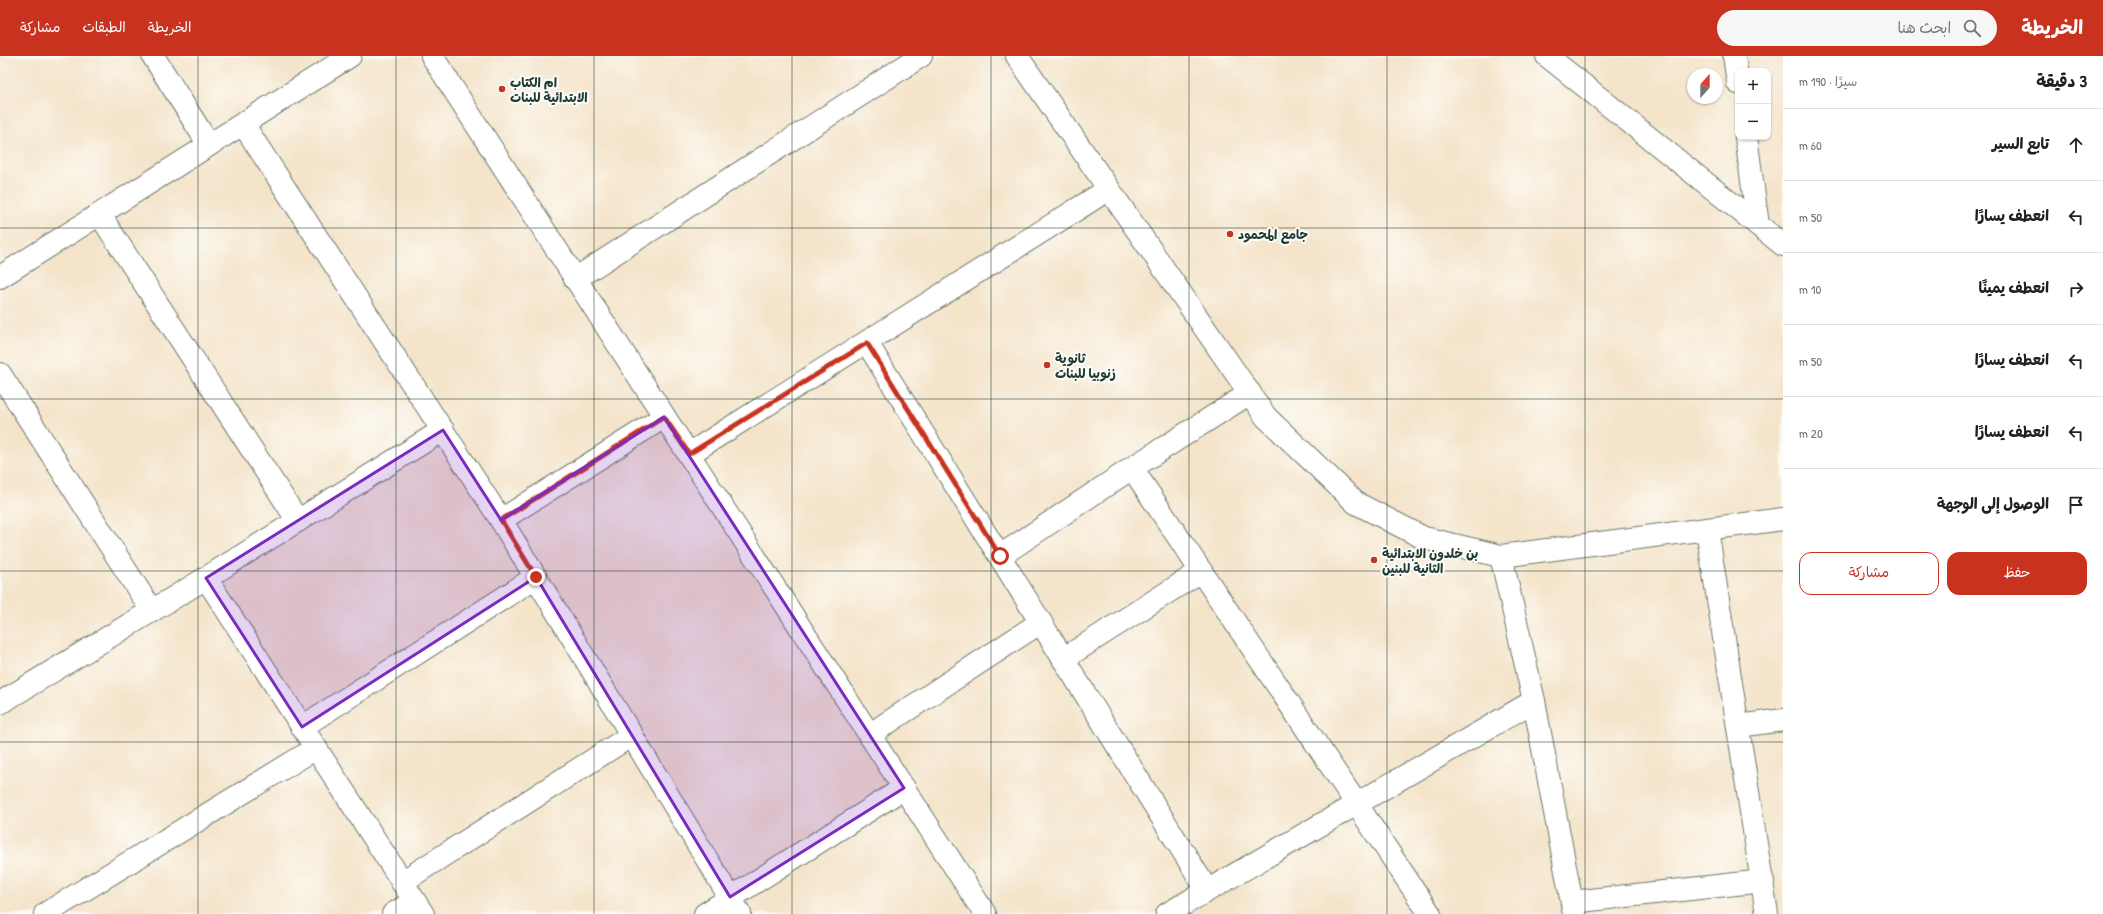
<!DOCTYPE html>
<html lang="ar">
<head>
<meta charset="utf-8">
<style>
  :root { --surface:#fff; --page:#f6f6f6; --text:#202124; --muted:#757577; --line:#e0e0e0; --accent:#c8321e }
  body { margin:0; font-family:"Patrick Hand","Playpen Sans Arabic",sans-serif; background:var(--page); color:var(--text); direction:rtl }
  .controls { position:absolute; right:12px; top:12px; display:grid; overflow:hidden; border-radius:8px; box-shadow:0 1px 3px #0004 }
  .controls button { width:36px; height:36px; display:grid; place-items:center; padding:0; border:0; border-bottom:1px solid var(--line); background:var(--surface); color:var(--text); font:20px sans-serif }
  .compass { position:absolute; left:1687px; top:12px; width:36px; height:36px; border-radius:50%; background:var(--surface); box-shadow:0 1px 3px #0004; rotate:21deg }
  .stop { position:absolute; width:12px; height:12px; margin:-9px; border:3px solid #c8321e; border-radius:50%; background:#fff }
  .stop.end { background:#c8321e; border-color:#fff; box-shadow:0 1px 4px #0008 }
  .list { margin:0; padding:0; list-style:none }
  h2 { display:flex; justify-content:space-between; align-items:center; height:52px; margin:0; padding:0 16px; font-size:17px }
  h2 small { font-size:13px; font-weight:400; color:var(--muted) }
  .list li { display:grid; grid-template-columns:26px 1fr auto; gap:12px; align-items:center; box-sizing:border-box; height:72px; padding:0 16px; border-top:1px solid var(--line) }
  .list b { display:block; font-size:15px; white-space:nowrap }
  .list em { font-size:13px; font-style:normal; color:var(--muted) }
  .actions { display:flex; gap:8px; padding:12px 16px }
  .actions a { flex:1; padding:9px 0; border:1px solid var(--accent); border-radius:12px; text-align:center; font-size:14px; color:var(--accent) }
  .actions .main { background:var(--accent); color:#fff }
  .icon { flex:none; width:22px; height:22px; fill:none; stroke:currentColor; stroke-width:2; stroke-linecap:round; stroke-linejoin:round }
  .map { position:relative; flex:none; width:1783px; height:858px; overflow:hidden; direction:ltr }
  header { display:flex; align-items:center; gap:24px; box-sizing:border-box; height:56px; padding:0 20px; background:var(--accent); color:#fff }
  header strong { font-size:19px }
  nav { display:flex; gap:22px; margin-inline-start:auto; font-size:14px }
  .search { width:280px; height:36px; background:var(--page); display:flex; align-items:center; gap:10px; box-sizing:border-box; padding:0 14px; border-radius:22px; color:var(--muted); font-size:15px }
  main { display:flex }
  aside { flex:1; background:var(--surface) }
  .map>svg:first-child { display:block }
</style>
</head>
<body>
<header>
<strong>الخريطة</strong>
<div class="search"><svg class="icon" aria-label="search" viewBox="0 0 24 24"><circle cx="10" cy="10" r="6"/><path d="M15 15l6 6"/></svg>ابحث هنا</div>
<nav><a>الخريطة</a><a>الطبقات</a><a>مشاركة</a></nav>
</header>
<main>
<aside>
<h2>3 دقيقة<small>سيرًا · 190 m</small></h2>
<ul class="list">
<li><svg class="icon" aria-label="ahead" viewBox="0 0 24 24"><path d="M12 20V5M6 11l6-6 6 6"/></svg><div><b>تابع السير</b></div><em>60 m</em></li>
<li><svg class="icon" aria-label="left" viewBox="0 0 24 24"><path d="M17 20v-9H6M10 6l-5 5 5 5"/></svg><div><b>انعطف يسارًا</b></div><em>50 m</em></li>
<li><svg class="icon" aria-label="right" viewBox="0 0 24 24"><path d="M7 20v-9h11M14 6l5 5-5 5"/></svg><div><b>انعطف يمينًا</b></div><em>10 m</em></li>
<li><svg class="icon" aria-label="left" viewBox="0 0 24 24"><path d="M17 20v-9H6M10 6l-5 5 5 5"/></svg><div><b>انعطف يسارًا</b></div><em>50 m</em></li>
<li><svg class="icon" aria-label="left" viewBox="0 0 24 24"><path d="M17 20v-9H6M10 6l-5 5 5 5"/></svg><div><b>انعطف يسارًا</b></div><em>20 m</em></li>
<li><svg class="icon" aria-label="arrive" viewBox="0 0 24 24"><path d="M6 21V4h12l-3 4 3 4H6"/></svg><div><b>الوصول إلى الوجهة</b></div></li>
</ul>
<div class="actions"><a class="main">حفظ</a><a>مشاركة</a></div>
</aside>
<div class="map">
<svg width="1783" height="858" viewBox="0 0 1783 858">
  <rect width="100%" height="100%" fill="#fdfcf7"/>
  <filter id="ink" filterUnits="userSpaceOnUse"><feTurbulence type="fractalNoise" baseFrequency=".025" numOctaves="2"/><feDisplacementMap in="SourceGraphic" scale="8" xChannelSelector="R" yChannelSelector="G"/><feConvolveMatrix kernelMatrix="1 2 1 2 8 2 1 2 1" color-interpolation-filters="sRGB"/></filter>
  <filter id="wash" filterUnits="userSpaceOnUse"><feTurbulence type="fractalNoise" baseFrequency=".012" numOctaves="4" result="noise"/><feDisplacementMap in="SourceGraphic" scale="16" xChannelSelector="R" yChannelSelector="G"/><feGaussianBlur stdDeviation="0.9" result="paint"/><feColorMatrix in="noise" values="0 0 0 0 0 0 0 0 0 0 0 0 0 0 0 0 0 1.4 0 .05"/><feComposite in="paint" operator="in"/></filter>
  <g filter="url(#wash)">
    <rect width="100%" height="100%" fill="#f4e4ca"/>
  </g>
  <g filter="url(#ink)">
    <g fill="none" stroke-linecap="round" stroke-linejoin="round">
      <g stroke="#6a7768" stroke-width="24">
        <g id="minor">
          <polyline points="153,0 209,89"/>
          <polyline points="432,0 985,858"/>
          <polyline points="1017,0 1266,361 1356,447 1424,482 1501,500 1783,463"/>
          <polyline points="1547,0 1783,189"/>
          <polyline points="1734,0 1738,27"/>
          <polyline points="243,68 501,464 740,858"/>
          <polyline points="1746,81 1758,169"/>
          <polyline points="100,159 298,465"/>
          <polyline points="0,221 350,0"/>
          <polyline points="575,223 921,0"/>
          <polyline points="867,287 1207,834"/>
          <polyline points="0,318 152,555"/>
          <polyline points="689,398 1109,133"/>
          <polyline points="1132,412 1430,858"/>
          <polyline points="501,464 664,361"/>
          <polyline points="1707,473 1767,858"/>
          <polyline points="1000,500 1132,412 1250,337"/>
          <polyline points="1501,500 1534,645 1574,858"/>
          <polyline points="206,522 423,858"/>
          <polyline points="1063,603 1201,515"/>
          <polyline points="0,647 206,522 443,374"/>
          <polyline points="1738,670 1783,664"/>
          <polyline points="302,671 536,521"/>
          <polyline points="869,679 1041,566"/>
          <polyline points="402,826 632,679"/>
          <polyline points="1572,846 1763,825"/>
          <polyline points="45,858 316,692"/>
          <polyline points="393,858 414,845"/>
          <polyline points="705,858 904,732"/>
          <polyline points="1167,858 1534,645"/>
        </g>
      </g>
      <use href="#minor" stroke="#fff" stroke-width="22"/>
    </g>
  </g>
  <g fill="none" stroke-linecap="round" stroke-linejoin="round" filter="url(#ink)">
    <polyline stroke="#c8321e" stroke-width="5" points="536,521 501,464 664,361 689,398 867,287 1000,500"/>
  </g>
  <path fill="#7b2cbf" fill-opacity="0.2" stroke="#7b2cbf" stroke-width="3" stroke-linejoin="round" d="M664,361L904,732L730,841L536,521L302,671L206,522L443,374L501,464Z"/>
  <path fill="none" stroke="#1f3d34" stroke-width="1" stroke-opacity="0.55" d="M198,0V858M396,0V858M594,0V858M792,0V858M991,0V858M1189,0V858M1387,0V858M1585,0V858M0,172H1783M0,343H1783M0,515H1783M0,686H1783"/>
  <g fill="#c8321e" stroke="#fdfcf7" stroke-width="1.5">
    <circle cx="502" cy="33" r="4"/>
    <circle cx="1230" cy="178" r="4"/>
    <circle cx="1047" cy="309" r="4"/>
    <circle cx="1374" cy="504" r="4"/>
  </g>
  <g text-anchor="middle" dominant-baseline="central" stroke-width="4" stroke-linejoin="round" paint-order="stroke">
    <g font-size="13" font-weight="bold" fill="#1f3d34" stroke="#fdfcf7" text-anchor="start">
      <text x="510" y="26">ام الكتاب<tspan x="510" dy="15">الابتدائية للبنات</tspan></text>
      <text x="1238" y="178">جامع المحمود</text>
      <text x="1055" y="302">ثانوية<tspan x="1055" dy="15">زنوبيا للبنات</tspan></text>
      <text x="1382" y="497">بن خلدون الابتدائية<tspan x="1382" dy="15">الثانية للبنين</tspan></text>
    </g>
  </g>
</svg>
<div class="controls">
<button>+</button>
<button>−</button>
</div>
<svg class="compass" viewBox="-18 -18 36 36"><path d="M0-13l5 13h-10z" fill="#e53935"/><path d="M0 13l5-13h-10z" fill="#757577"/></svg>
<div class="stop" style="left:1000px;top:500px"></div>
<div class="stop end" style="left:536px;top:521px"></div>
</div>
</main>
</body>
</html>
